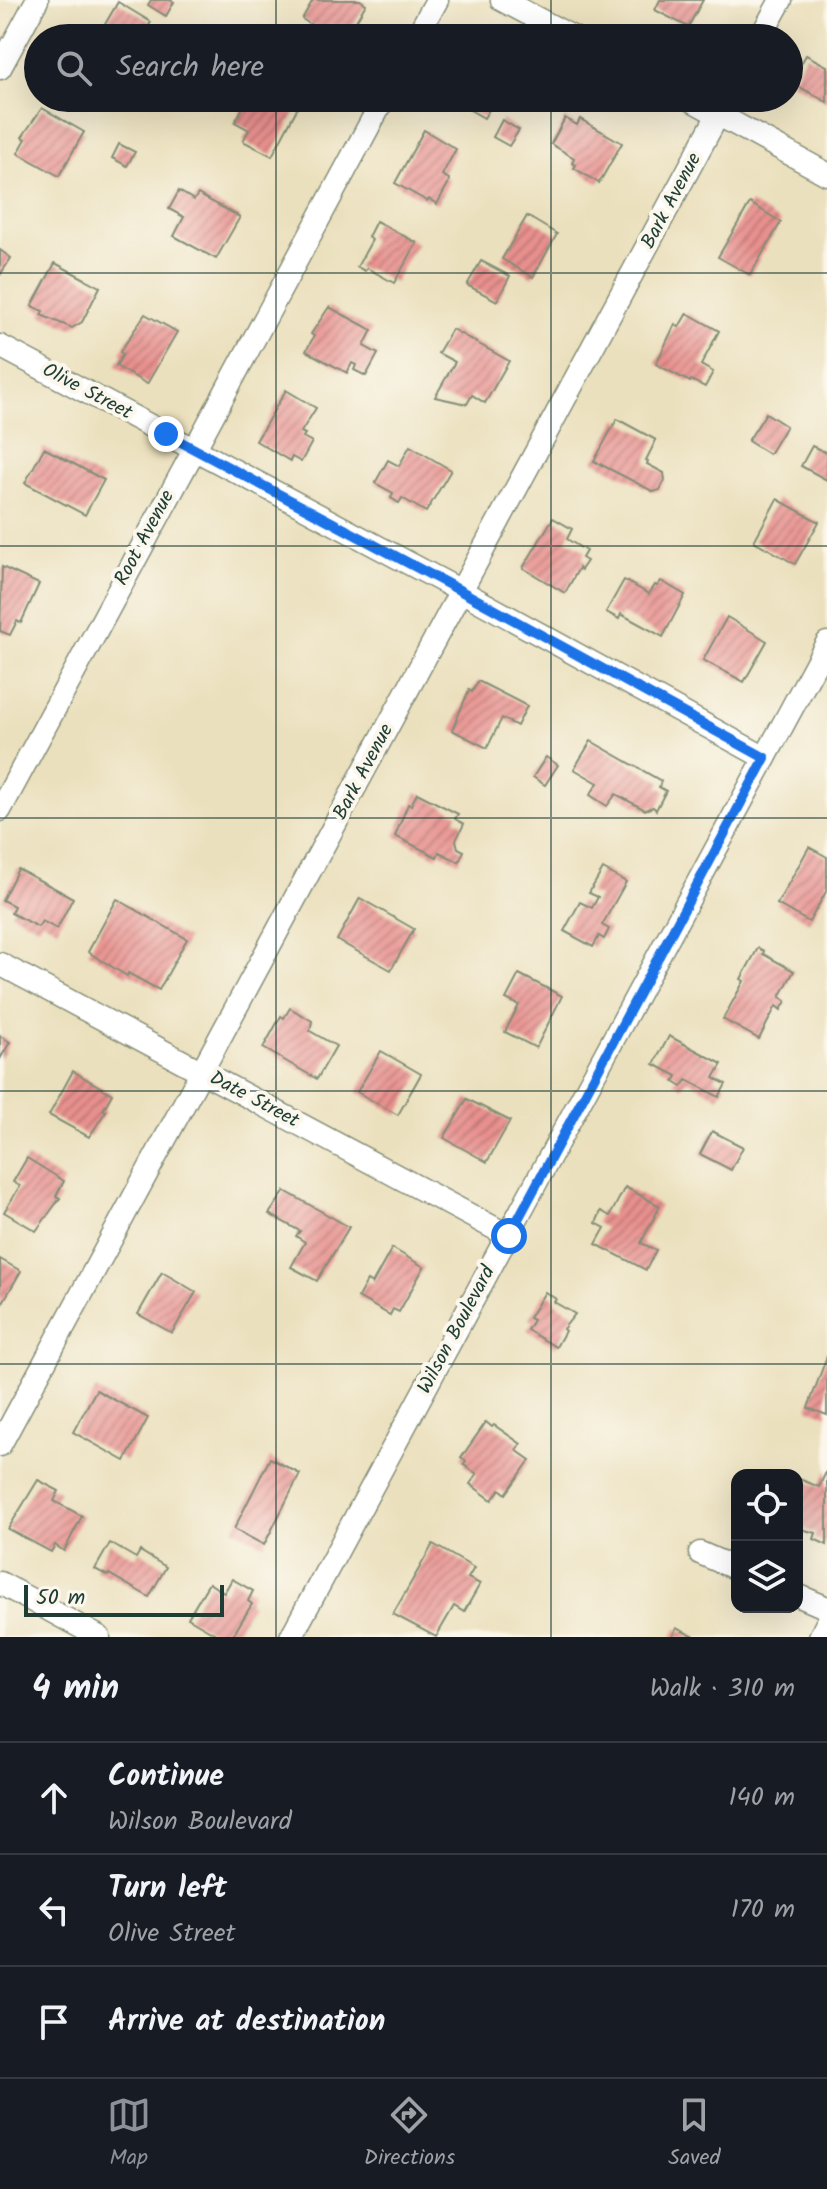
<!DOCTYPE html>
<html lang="en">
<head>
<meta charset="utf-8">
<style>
  :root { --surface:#171b24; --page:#242831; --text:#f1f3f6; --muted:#9ea1a6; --line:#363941; --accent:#8c9099 }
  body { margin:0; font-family:Kalam,sans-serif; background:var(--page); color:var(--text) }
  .controls { position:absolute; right:24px; bottom:24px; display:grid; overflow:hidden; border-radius:16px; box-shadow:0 8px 32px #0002 }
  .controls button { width:72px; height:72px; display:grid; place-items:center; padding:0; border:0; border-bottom:2px solid var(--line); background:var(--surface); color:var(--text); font:40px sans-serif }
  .scale { position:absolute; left:24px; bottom:20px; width:200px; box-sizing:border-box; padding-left:8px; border:4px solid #1f3d34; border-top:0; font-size:22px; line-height:28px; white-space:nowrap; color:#1f3d34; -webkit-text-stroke:6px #fbf7ec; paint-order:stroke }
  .stop { position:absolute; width:24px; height:24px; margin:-18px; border:6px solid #1a73e8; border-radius:50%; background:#fff }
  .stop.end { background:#1a73e8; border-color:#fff; box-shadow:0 2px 8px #0008 }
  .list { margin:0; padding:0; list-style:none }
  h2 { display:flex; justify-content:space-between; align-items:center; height:104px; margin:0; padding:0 32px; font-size:34px }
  h2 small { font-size:26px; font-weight:400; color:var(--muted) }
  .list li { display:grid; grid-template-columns:52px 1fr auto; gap:24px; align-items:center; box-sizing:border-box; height:112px; padding:0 32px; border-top:2px solid var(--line) }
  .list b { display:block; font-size:30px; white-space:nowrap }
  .list p { margin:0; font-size:26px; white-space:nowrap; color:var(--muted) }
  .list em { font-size:26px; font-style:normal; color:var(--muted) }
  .icon { flex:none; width:44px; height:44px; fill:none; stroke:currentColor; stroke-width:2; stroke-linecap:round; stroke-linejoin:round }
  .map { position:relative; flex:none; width:827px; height:1637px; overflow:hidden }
  .search { position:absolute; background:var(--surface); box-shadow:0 8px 32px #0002; left:24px; right:24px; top:24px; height:88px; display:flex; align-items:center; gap:20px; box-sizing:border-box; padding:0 28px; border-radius:44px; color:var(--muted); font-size:30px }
  .sheet { height:440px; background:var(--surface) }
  nav { display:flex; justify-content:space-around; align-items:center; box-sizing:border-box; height:112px; border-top:2px solid var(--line); background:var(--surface); font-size:22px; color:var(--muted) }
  nav a { display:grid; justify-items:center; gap:4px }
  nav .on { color:var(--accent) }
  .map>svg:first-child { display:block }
</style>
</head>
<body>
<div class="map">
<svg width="827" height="1637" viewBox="0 0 827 1637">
  <defs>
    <pattern id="building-hatch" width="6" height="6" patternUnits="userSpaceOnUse" patternTransform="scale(2)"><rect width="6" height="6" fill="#e8908e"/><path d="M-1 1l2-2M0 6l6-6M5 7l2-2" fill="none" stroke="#bb7775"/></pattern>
  </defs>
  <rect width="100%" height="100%" fill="#fbf7ec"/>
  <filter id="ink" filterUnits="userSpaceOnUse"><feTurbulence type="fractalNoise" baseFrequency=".0125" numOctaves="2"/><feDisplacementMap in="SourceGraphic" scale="16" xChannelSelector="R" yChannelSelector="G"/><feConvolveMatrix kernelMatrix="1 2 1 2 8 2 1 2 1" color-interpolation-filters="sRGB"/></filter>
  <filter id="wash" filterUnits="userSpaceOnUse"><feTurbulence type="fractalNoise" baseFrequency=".006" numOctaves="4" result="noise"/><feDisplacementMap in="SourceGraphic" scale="32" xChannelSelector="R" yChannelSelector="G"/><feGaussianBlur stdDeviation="1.8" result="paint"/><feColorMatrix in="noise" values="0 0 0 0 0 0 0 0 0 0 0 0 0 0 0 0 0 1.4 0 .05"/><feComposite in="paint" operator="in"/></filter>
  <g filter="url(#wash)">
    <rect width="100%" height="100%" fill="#ebe0bd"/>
    <g id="blocks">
      <g fill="url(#building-hatch)">
        <polygon points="151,0 170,0 174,2 166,16 148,5"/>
        <polygon points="313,0 360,0 366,4 346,38 333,38 302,19"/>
        <polygon points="660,0 703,0 688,27 655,10"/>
        <polygon points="118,2 151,22 142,38 97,38"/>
        <polygon points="806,55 827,66 827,102 791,82"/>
        <polygon points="248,98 292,98 300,103 272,156 243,141 249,130 235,122"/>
        <polygon points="449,98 496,98 484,118"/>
        <polygon points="42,108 84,132 59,176 18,153 26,139 22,137"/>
        <polygon points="565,118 577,125 580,119 622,143 599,183 574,168 576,165 572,163 574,158 551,144"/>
        <polygon points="502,120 519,130 509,146 493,137"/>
        <polygon points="424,130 456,149 442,175 449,179 448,184 437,204 429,199 427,201 395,183"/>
        <polygon points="119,144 135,152 127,166 112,158"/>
        <polygon points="179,191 194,200 198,194 240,217 216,259 174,236 184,217 169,209"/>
        <polygon points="750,203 781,222 750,275 718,257"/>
        <polygon points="527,216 557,234 533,277 502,259"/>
        <polygon points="376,221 417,243 394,283 367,268 365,271 357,267 372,240 368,237"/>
        <polygon points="0,250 11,258 0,275"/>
        <polygon points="481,261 510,276 497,301 467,285"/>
        <polygon points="55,263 100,287 82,322 72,328 41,315 43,311 32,306"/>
        <polygon points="329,307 372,330 364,346 378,354 366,376 354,370 356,365 352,363 347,373 306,351 314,336 311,334"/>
        <polygon points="687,313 719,331 701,365 713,372 705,387 691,380 690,382 656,364 675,324 679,327"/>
        <polygon points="145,314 177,332 147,384 116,366 123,354 120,352"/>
        <polygon points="452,329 509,361 485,403 472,395 467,404 435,397 455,362 438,353"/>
        <polygon points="286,390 316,408 301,432 305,434 303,437 312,442 301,462 292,457 290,461 256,441"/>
        <polygon points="766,413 786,426 769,454 748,441"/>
        <polygon points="617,419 656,440 646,460 648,461 647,464 664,473 665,480 660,490 654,492 594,461"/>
        <polygon points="410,446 451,470 426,512 402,498 399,503 391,498 393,493 375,483 388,460 399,466"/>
        <polygon points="812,446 827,453 827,480 801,466"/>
        <polygon points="44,448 104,480 85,515 25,483"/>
        <polygon points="777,499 819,522 795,564 754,541"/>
        <polygon points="553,518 572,529 567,539 586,551 582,558 587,561 581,570 579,568 565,593 523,568"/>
        <polygon points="2,567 39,584 21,623 17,621 10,635 0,631"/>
        <polygon points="624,580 649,594 655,585 657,586 661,581 685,595 663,637 621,614 619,619 606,612"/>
        <polygon points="727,617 767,641 744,682 703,660"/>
        <polygon points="478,681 527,706 517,726 502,718 487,748 452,730 469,690 472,692"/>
        <polygon points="591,741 661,781 659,787 666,791 656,810 653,807 645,810 616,794 607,806 590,795 598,783 574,769"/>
        <polygon points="546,757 558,765 545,785 533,777"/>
        <polygon points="417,793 458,814 455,819 464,824 456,840 458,848 464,851 459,862 439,852 437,857 395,836 408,804 411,805"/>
        <polygon points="809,847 827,857 827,890 809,922 777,904"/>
        <polygon points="18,869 73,898 57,929 42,921 38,927 11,913 14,906 2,900"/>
        <polygon points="603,869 626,882 602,925 609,929 604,939 599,936 593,947 564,931 580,902 592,908 598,897 589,893"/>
        <polygon points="360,898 414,929 391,970 337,940"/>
        <polygon points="117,899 187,939 159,990 128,973 127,976 88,952"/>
        <polygon points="758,948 764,951 763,954 794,971 780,997 786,1001 781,1010 776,1006 759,1039 723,1019 744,981 741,979"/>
        <polygon points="519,974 562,996 536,1048 505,1032 519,1005 506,999"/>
        <polygon points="290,1008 312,1021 310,1031 336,1046 317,1079 263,1048 281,1016 284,1018"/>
        <polygon points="0,1036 10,1042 0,1059"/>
        <polygon points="669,1036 722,1064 714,1078 726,1084 719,1097 687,1080 682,1087 674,1082 677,1076 654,1064"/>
        <polygon points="381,1051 421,1074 398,1115 357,1092"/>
        <polygon points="73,1071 112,1094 103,1110 106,1111 89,1137 49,1115"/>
        <polygon points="467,1099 510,1121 487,1162 444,1138"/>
        <polygon points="712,1131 743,1147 731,1170 700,1154"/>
        <polygon points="27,1158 64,1181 56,1196 60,1198 36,1231 4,1212 20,1186 13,1182"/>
        <polygon points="625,1187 660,1206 641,1243 656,1250 646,1270 596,1244 605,1228 596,1223 601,1211 610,1216"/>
        <polygon points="285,1191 349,1227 317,1281 291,1267 305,1242 296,1236 300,1231 269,1214"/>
        <polygon points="392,1248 424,1267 399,1312 393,1309 390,1315 358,1297 367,1281 372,1284"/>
        <polygon points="0,1259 21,1271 0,1307"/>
        <polygon points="162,1272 196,1292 172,1333 138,1314"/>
        <polygon points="545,1292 556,1299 554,1302 575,1314 563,1329 565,1331 556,1347 527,1330 533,1320 529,1318"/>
        <polygon points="827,1356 827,1415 808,1408"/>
        <polygon points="96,1390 148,1418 125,1461 73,1432"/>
        <polygon points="486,1422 492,1427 494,1425 521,1444 516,1450 530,1460 506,1494 500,1489 492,1500 470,1484 477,1474 464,1465 466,1461 461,1458"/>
        <polygon points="270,1458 300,1474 264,1545 234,1529"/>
        <polygon points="827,1470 827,1545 814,1539 816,1533 797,1528 797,1478 819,1487"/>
        <polygon points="38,1480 59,1491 54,1501 82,1516 64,1551 55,1545 51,1552 8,1529"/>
        <polygon points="110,1543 136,1558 140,1551 166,1567 149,1597 109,1574 108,1576 95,1569"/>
        <polygon points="433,1544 474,1568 468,1578 480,1584 464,1612 454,1606 436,1637 393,1614"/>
        <polygon points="232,1579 253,1591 248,1601 252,1604 232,1637 221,1637 188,1618 209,1583 224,1593"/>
        <polygon points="676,1628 695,1637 672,1637"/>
      </g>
    </g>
  </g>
  <g filter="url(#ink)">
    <use href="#blocks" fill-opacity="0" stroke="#858e78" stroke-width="2"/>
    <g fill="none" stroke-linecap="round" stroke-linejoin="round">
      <g stroke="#858e78" stroke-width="25">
        <g id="street">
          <polyline points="502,0 574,38"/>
          <polyline points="416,38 437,0"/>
          <polyline points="760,38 781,0"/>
          <polyline points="0,68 37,0"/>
          <polyline points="688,98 827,174"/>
          <polyline points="0,346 461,591 765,758"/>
          <polyline points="0,810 384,98"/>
          <polyline points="0,964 509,1236"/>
          <polyline points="0,1445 727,98"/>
          <polyline points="700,1553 737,1569"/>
          <polyline points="0,1583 99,1637"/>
          <polyline points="797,1595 827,1608"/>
          <polyline points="291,1637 827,643"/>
          <polyline points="820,1637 827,1623"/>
        </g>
      </g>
      <use href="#street" stroke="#fff" stroke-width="22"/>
    </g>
  </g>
  <g fill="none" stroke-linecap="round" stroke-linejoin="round" filter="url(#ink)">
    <polyline stroke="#1a73e8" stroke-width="10" points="166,434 461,591 765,758 509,1236"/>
  </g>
  <path fill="none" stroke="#1f3d34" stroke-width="2" stroke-opacity="0.55" d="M276,0V38M551,0V38M276,98V1637M551,98V1637M0,273H827M0,546H827M0,818H827M0,1091H827M0,1364H827"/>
  <g text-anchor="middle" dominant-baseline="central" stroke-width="8" stroke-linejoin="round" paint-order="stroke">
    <g font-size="20" fill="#1f3d34" stroke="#fbf7ec">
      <text transform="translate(672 201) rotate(-62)">Bark Avenue</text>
      <text transform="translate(87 392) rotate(28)">Olive Street</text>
      <text transform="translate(145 538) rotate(-62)">Root Avenue</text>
      <text transform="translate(364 772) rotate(-62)">Bark Avenue</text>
      <text transform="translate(254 1100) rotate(28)">Date Street</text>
      <text transform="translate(457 1330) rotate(-62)">Wilson Boulevard</text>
    </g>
  </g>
</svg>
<div class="controls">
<button><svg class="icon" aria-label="locate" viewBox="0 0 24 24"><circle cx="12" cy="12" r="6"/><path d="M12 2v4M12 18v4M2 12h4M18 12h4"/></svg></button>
<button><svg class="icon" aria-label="layers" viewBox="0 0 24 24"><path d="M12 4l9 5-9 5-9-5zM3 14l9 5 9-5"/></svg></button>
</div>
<div class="scale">50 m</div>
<div class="stop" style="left:509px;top:1236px"></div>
<div class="stop end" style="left:166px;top:434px"></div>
<div class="search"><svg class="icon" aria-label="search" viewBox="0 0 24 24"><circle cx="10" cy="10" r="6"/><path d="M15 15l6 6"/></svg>Search here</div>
</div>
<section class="sheet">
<h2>4 min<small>Walk · 310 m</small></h2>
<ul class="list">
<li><svg class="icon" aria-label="ahead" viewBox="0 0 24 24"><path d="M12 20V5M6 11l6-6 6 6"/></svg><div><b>Continue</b><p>Wilson Boulevard</p></div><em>140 m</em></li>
<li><svg class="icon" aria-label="left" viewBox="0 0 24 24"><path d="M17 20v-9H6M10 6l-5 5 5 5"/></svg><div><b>Turn left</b><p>Olive Street</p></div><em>170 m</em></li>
<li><svg class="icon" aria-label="arrive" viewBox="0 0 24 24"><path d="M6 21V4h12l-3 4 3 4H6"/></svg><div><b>Arrive at destination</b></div></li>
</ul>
</section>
<nav>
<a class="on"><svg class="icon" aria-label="map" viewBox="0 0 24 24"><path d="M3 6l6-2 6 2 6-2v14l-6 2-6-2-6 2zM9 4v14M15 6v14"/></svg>Map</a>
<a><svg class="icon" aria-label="directions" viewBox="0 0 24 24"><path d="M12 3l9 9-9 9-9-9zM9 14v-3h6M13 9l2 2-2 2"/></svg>Directions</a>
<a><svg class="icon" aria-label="saved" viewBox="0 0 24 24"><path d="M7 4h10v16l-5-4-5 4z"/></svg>Saved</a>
</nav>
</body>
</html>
